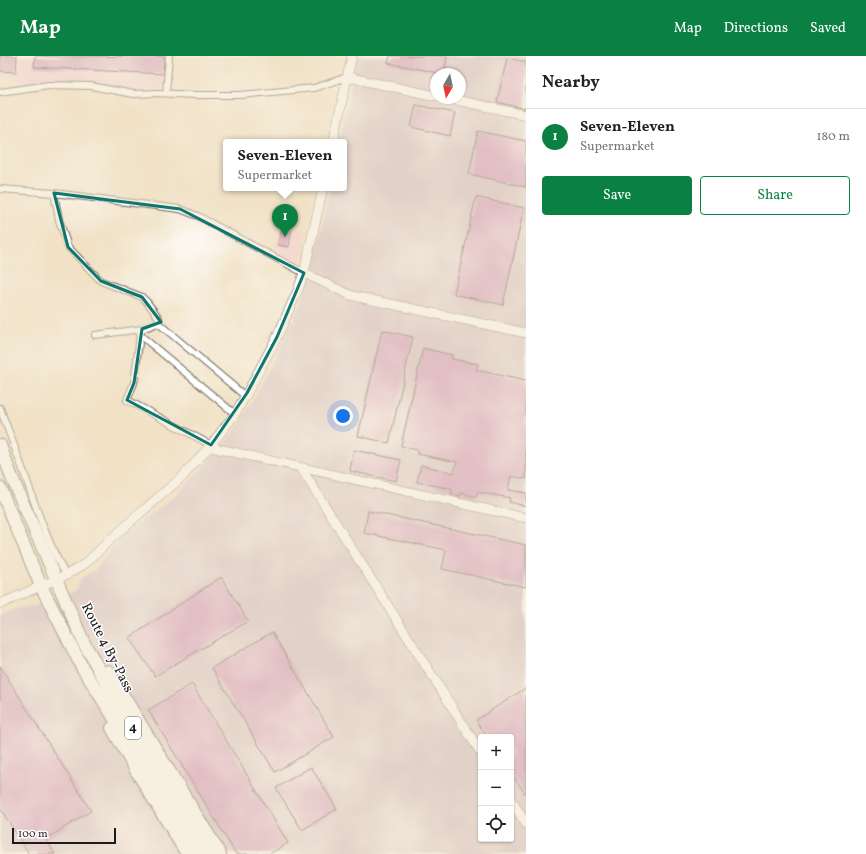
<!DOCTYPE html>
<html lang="en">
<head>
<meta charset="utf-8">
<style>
  :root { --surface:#fff; --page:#f6f6f6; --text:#222; --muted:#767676; --line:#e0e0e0; --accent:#0b8043 }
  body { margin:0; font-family:Vollkorn,serif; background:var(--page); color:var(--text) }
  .controls { position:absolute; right:12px; bottom:12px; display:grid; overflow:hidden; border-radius:4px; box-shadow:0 1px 3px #0004 }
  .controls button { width:36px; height:36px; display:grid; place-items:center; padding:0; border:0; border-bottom:1px solid var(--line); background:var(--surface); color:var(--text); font:20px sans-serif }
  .compass { position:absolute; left:430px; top:12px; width:36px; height:36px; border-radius:50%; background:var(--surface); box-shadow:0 1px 3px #0004; rotate:189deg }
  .scale { position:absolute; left:12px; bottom:10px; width:104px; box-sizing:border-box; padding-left:4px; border:2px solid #1c1c1c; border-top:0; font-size:11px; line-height:14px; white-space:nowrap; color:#1c1c1c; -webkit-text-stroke:3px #fff; paint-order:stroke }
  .you { position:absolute; left:343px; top:360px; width:14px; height:14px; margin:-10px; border:3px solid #fff; border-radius:50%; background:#1a73e8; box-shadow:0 0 0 6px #1a73e833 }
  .badge { display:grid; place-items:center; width:26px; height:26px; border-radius:50%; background:var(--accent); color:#fff; font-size:13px; font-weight:700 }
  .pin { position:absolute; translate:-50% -33px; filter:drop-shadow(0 1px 2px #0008) }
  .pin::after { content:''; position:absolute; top:21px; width:14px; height:12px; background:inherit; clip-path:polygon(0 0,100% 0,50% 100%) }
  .popup { position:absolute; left:223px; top:83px; width:124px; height:52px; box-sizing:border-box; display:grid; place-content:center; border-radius:4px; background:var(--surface); filter:drop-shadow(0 1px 3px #0005); font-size:13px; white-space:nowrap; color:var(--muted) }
  .popup b { font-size:15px; color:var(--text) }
  .popup::after { content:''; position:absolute; left:50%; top:100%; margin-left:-8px; border:8px solid transparent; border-top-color:var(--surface) }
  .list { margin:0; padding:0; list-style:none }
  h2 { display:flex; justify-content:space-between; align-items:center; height:52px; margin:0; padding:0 16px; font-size:17px }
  h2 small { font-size:13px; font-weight:400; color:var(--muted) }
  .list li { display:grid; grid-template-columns:26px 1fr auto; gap:12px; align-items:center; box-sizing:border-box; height:56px; padding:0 16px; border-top:1px solid var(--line) }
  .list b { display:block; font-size:15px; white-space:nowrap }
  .list p { margin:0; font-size:13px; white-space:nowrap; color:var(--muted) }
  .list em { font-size:13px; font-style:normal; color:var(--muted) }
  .actions { display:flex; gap:8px; padding:12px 16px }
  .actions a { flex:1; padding:9px 0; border:1px solid var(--accent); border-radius:4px; text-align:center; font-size:14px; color:var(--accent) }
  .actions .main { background:var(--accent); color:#fff }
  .icon { flex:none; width:22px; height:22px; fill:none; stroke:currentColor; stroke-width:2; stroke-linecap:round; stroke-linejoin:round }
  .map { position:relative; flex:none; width:526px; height:798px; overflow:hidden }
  header { display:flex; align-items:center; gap:24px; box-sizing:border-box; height:56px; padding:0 20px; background:var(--accent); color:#fff }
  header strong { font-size:19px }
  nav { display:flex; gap:22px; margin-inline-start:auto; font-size:14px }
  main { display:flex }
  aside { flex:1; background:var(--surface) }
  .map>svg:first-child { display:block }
</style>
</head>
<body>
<header>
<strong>Map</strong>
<nav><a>Map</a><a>Directions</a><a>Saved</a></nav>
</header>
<main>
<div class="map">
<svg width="526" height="798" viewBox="0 0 526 798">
  <rect width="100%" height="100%" fill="#fff"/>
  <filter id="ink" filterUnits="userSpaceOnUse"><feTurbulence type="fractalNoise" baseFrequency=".025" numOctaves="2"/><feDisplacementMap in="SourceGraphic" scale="8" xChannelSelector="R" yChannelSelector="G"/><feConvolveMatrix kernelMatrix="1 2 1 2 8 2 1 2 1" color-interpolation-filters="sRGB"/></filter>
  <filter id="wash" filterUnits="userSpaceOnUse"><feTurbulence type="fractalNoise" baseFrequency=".012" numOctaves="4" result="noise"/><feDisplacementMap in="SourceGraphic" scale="16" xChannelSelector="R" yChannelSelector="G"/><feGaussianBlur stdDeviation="0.9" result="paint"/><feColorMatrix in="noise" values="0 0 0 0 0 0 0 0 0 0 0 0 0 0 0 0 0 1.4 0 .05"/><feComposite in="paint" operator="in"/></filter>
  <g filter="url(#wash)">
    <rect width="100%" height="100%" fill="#f1e2c6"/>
    <g fill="#f5cfda">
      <polygon points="0,0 168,0 165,28 160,34 132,34 85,26 24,30 14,19 0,19"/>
      <polygon points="281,169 307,174 300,207 294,209 275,199"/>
    </g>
    <path fill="#d1bdcb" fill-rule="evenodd" d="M357,0H526V798H0V559L19,552L45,548L76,534L81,523L96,513L120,482L176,439L224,388L239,369L274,305L301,248L313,215L330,132H344V86H339ZM436,18H460V42H436ZM481,681H511V783H481Z"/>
    <g id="blocks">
      <g fill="#d094c1">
        <polygon points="0,0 17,0 16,16 0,15"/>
        <polygon points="35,0 61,1 164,0 163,18 34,11"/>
        <polygon points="390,0 447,0 444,18 388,7"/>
        <polygon points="507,2 526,6 526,53 497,46"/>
        <polygon points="416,49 455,57 450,80 411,71"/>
        <polygon points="478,75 526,85 526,131 469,118"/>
        <polygon points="476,141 524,152 503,249 454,238"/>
        <polygon points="282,170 292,172 289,191 278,189"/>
        <polygon points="382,274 413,281 389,387 358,380"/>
        <polygon points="423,292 452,299 452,303 478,308 476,314 526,325 526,423 511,420 508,434 526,437 526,450 509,446 510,442 478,436 476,441 461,437 460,440 451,438 452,433 417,426 421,409 454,417 457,406 417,398 417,394 401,390"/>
        <polygon points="354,394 401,404 396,425 350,415"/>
        <polygon points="368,455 526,489 526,531 442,513 446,494 364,477"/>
        <polygon points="221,521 248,565 155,620 129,582"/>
        <polygon points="272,576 334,681 275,716 212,612"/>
        <polygon points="0,610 91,755 46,783 55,798 29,798 0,752"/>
        <polygon points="192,628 288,787 269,798 236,798 148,654"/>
        <polygon points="526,632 526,739 511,717 511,681 487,681 476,664"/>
        <polygon points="311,711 337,753 302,774 276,732"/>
      </g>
    </g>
  </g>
  <g filter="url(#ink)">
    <use href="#blocks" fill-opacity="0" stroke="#676158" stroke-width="1"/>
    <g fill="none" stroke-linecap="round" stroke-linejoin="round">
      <g stroke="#676158" stroke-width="8">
        <g id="street">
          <polyline points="0,36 49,29 91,30 133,38 156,37 195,39 241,39 314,32 347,21"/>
          <polyline points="166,37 169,0"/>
          <polyline points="0,133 54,137 180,153 198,160 304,217"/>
          <polyline points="54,137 59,164 68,191 101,225 142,241 147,246 159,262 158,267 142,273 140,279 235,358"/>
          <polyline points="158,267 245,340"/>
          <polyline points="95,279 142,273"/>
          <polyline points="140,279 134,327 127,344 211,389"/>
          <path d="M0,352C10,379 20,405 29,431C39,461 50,492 66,519"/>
        </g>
      </g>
      <g stroke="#676158" stroke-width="10">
        <g id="secondary">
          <polyline points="347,21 436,40"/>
          <polyline points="446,42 526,59"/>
          <polyline points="333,86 352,0"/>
          <polyline points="304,217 350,239 358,241 526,277"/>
          <polyline points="210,391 526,462"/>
          <polyline points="301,412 481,697"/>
          <polyline points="0,548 66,519 86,507 113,481 183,420 211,389 235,358 247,337 277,281 298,234 304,217 323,132"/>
          <polyline points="511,744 526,768"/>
        </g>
      </g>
      <g stroke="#676158" stroke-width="14">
        <g id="highway">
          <polyline points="0,389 12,422 84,587 117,646 209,798"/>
          <polyline points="0,432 41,530 82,611 140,703 198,798"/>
          <polyline points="108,615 220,798"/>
          <polyline points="112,672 137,716 187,798"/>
        </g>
      </g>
      <use href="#street" stroke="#fff" stroke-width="6"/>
      <use href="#secondary" stroke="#fff" stroke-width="9"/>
      <use href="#highway" stroke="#fff" stroke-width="12"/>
    </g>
  </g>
  <path d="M0 0H526V798H0ZM54,137L180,153L304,217L277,281L247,337L211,389L127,344L134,327L142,273L161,266L142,241L101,225L68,191Z" fill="#f1e2c6" fill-opacity=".55" fill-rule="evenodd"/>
  <path fill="none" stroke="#0f766e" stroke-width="3" stroke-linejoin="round" d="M54,137L180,153L304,217L277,281L247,337L211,389L127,344L134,327L142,273L161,266L142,241L101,225L68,191Z"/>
  <g text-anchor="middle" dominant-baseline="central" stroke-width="3" stroke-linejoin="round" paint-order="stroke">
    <rect fill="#fff" stroke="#606060" stroke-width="1" x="125" y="661" width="16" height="22" rx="3"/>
    <g font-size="13" font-weight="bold" fill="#1c1c1c">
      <text x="133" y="672">4</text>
    </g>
    <g font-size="14" fill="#1c1c1c" stroke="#fff">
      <text transform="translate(107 592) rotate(63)">Route 4 By-Pass</text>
    </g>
  </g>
</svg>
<div class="controls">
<button>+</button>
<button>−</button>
<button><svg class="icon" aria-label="locate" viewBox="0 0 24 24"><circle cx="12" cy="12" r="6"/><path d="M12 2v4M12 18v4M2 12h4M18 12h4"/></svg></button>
</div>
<svg class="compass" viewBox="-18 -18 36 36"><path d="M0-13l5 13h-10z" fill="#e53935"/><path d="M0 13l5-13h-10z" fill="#767676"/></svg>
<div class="scale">100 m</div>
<div class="you"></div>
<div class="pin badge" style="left:285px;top:181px">1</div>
<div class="popup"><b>Seven-Eleven</b>Supermarket</div>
</div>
<aside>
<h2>Nearby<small></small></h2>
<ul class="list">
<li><span class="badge">1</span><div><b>Seven-Eleven</b><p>Supermarket</p></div><em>180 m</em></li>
</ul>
<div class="actions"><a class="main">Save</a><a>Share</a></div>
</aside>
</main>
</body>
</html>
